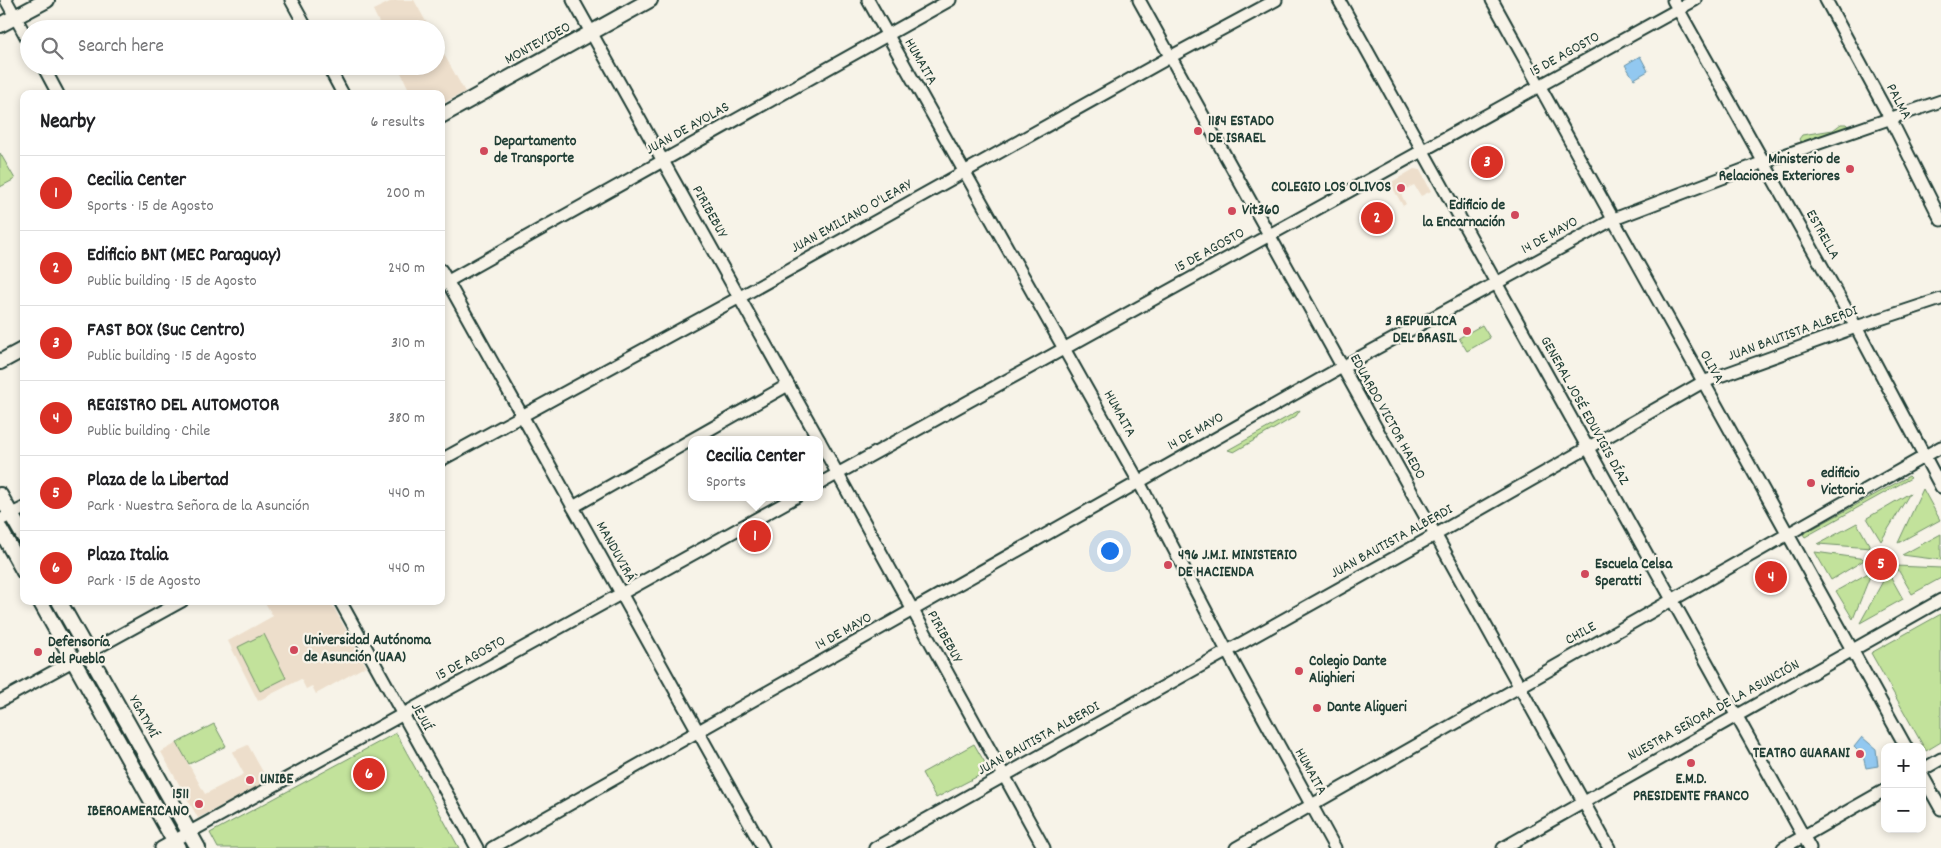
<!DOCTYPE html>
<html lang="en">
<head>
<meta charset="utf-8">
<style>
  :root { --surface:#fff; --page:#f6f6f6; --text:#202124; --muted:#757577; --line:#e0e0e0; --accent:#d93025 }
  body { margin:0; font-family:Dekko,sans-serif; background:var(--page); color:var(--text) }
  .controls { position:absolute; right:15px; bottom:15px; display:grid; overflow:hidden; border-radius:10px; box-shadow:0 2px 8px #0003 }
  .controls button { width:45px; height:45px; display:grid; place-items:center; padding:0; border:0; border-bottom:1px solid var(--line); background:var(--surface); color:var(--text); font:25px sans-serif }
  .you { position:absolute; left:1109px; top:550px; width:18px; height:18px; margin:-12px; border:4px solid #fff; border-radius:50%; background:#1a73e8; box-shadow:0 0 0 8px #1a73e833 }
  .badge { display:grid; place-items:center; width:32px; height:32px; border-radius:50%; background:var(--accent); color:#fff; font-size:16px; font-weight:700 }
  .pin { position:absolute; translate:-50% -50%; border:2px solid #fff; box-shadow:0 1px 5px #0006 }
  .popup { position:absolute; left:688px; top:436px; width:135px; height:65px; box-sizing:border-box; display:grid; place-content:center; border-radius:10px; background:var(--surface); filter:drop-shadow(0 1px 4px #0005); font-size:16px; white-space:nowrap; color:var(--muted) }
  .popup b { font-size:19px; color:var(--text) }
  .popup::after { content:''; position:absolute; left:50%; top:100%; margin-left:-10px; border:10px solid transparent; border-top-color:var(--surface) }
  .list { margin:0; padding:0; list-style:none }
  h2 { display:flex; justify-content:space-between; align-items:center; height:65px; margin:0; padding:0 20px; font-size:21px }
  h2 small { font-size:16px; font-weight:400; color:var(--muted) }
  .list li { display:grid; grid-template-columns:32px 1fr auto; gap:15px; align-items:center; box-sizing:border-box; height:75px; padding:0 20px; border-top:1px solid var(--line) }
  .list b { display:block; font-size:19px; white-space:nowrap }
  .list p { margin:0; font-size:16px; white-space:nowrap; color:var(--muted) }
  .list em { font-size:16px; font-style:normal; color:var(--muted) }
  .icon { flex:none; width:28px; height:28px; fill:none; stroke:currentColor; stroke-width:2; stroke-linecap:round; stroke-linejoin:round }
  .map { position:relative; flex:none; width:1941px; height:848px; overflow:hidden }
  .search { position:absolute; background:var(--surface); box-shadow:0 2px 8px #0003; left:20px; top:20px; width:425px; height:55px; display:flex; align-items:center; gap:12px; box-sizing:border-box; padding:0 18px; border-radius:28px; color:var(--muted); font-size:19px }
  .panel { position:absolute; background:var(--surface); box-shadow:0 2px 8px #0003; left:20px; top:90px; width:425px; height:515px; border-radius:10px }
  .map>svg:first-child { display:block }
</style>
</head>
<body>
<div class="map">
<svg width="1941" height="848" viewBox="0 0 1941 848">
  <rect width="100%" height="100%" fill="#f7f3e8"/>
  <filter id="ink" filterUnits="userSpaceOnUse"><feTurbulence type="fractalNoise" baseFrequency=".02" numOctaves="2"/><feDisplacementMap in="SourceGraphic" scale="10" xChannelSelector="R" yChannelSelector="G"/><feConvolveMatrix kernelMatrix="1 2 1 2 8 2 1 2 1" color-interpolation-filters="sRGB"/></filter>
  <g filter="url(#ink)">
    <g fill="#eddecb">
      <polygon points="394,0 414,0 430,29 382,29 373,10"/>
      <polygon points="436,40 465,92 441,104 441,94 411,94 398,66 436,66"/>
      <polygon points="1414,169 1420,170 1431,191 1421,196 1414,185 1400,192 1406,204 1403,206 1390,183"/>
      <polygon points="264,601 330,601 366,666 316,694 312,686 306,689 301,679 258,701 228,641 273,616"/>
      <polygon points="177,743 205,794 244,774 232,752 248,745 268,781 198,818 161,752"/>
    </g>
    <g fill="#c2e29b" stroke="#709068">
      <path d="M1841,124H1846L1849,127C1847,132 1845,138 1841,141C1831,149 1811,149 1801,143L1799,139L1802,135L1833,130Z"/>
      <polygon points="0,153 15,179 0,187"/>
      <polygon points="1482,325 1490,338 1467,351 1459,338"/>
      <polygon points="1300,410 1296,416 1234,452 1228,450"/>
      <polygon points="1909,476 1911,478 1805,537 1803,534"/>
      <polygon points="1923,489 1940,520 1898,543"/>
      <polygon points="1910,493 1881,541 1867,518"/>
      <polygon points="1857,523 1871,548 1818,544"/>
      <polygon points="1941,534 1941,560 1902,555"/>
      <polygon points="1815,552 1866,559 1831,580"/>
      <polygon points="1896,566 1941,568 1941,578 1912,594"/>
      <polygon points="1872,571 1853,619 1836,591"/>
      <polygon points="1888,572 1903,599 1860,623"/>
      <polygon points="1941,614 1941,742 1926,751 1871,653"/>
      <polygon points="264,634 286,678 260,691 238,647"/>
      <polygon points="87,665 178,824 177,825 175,825 86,667"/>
      <polygon points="214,724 226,746 189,764 177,743"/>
      <polygon points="396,733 459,848 218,848 210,833"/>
      <polygon points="974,744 988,768 986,772 936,798 922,773"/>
    </g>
    <g fill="#92c8f0" stroke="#6490a5">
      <polygon points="1640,56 1648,71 1634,79 1625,65"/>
      <polygon points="1862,737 1876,749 1878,766 1866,768 1863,756 1854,747"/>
    </g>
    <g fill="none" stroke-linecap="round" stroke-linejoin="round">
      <g stroke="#1f3d34" stroke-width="15">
        <g id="minor">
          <polyline points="6,0 29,42"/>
          <polyline points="291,0 307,29"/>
          <polyline points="573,0 819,440"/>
          <polyline points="868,0 1139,482 1227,651 1335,848"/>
          <polyline points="1139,0 1609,848"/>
          <polyline points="1339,0 1810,848"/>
          <path d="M1492,0C1630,249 1767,499 1906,747"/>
          <polyline points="1673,0 1856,327 1941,487"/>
          <polyline points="1826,0 1890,118 1941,220"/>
          <polyline points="43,66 58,94"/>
          <polyline points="328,66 343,94"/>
          <polyline points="441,270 763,848"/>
          <polyline points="441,285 950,0"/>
          <polyline points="819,440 1044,848"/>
          <polyline points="441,460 740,297 1170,57 1276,0"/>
          <polyline points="819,484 1695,0"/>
          <polyline points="573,507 788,385"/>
          <polyline points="0,520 24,508"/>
          <polyline points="340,601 477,848"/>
          <polyline points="0,701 182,601"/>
          <polyline points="1922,770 1941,759"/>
          <polyline points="1922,775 1941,809"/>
          <polyline points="161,848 796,497"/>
          <polyline points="492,848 1342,367 1614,219 1764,162 1941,101"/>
          <polyline points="875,848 1435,535 1703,382 1856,327 1941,299"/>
          <polyline points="1236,848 1941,447"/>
          <polyline points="1503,848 1941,600"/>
          <polyline points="1783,848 1885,790"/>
        </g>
      </g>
      <g stroke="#1f3d34" stroke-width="18">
        <g id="major">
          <polyline points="0,25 47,0"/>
          <polyline points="441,116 650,0"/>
          <polyline points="0,362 24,349"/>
          <polyline points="0,495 24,537"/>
          <polyline points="0,529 24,572"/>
          <polyline points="40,601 178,848"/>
          <polyline points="59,601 198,848"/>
        </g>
      </g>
      <use href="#minor" stroke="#f7f3e8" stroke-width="11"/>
      <use href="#major" stroke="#f7f3e8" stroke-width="14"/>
    </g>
  </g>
  <g fill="#d1495b" stroke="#f7f3e8" stroke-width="2">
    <circle cx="1198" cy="131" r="5"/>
    <circle cx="484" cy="151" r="5"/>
    <circle cx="1850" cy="169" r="5"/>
    <circle cx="1401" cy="188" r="5"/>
    <circle cx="1232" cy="211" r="5"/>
    <circle cx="1515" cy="215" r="5"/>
    <circle cx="1467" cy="331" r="5"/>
    <circle cx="1811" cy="483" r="5"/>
    <circle cx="1168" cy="565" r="5"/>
    <circle cx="1585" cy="574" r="5"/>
    <circle cx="294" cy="650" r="5"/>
    <circle cx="38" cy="652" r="5"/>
    <circle cx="1299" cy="671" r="5"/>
    <circle cx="1317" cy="708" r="5"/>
    <circle cx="1860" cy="754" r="5"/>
    <circle cx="1691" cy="763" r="5"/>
    <circle cx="250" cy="780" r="5"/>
    <circle cx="199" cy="804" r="5"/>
  </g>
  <g text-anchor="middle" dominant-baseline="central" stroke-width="4.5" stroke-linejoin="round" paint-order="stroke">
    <g font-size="15" fill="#1f3d34" stroke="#f7f3e8">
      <text transform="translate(538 44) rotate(-29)">MONTEVIDEO</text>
      <text transform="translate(1565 55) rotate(-29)">15 DE AGOSTO</text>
      <text transform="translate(920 62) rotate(60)">HUMAITA</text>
      <text transform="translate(1898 102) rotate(62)">PALMA</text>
      <text transform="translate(688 129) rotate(-29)">JUAN DE AYOLAS</text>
      <text transform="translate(709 212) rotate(61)">PIRIBEBUY</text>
      <text transform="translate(852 217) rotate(-29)">JUAN EMILIANO O'LEARY</text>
      <text transform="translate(1822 235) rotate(61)">ESTRELLA</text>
      <text transform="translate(1550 236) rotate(-29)">14 DE MAYO</text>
      <text transform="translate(1210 251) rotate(-29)">15 DE AGOSTO</text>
      <text transform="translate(1793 334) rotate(-20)">JUAN BAUTISTA ALBERDI</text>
      <text transform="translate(1711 367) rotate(61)">OLIVA</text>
      <text transform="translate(1584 411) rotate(61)">GENERAL JOSÉ EDUVIGIS DÍAZ</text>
      <text transform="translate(1119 414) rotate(61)">HUMAITA</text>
      <text transform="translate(1387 417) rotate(61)">EDUARDO VICTOR HAEDO</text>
      <text transform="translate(1196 432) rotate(-30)">14 DE MAYO</text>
      <text transform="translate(1392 542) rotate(-29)">JUAN BAUTISTA ALBERDI</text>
      <text transform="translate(615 552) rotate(61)">MANDUVIRÁ</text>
      <text transform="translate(844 632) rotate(-29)">14 DE MAYO</text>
      <text transform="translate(1581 634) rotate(-29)">CHILE</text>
      <text transform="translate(944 637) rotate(61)">PIRIBEBUY</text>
      <text transform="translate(471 659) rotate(-29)">15 DE AGOSTO</text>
      <text transform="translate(1714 711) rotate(-29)">NUESTRA SEÑORA DE LA ASUNCIÓN</text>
      <text transform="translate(143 717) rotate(61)">YGATYMÍ</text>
      <text transform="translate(421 717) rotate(61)">JEJUÍ</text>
      <text transform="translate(1039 739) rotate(-29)">JUAN BAUTISTA ALBERDI</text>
      <text transform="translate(1310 772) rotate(61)">HUMAITA</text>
    </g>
    <g font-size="15" font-weight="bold" fill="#1f3d34" stroke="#f7f3e8" text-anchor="start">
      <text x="1208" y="122">1184 ESTADO<tspan x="1208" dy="17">DE ISRAEL</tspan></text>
      <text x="494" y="142">Departamento<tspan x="494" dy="17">de Transporte</tspan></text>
      <text x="1840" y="160" text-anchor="end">Ministerio de<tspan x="1840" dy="17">Relaciones Exteriores</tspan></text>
      <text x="1391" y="188" text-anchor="end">COLEGIO LOS OLIVOS</text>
      <text x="1505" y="206" text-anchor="end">Edificio de<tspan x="1505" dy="17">la Encarnación</tspan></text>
      <text x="1242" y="211">Vit360</text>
      <text x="1457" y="322" text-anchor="end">3 REPUBLICA<tspan x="1457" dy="17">DEL BRASIL</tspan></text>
      <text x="1821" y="474">edificio<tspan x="1821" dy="17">Victoria</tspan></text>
      <text x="1178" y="556">496 J.M.I. MINISTERIO<tspan x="1178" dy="17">DE HACIENDA</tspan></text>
      <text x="1595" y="565">Escuela Celsa<tspan x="1595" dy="17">Speratti</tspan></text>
      <text x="304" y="641">Universidad Autónoma<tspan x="304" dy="17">de Asunción (UAA)</tspan></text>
      <text x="48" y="643">Defensoría<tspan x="48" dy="17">del Pueblo</tspan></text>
      <text x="1309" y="662">Colegio Dante<tspan x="1309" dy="17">Alighieri</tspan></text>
      <text x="1327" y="708">Dante Aligueri</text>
      <text x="1850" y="754" text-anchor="end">TEATRO GUARANI</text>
      <text x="260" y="780">UNIBE</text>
      <text x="1691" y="780" text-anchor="middle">E.M.D.<tspan x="1691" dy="17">PRESIDENTE FRANCO</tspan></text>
      <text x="189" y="795" text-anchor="end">1511<tspan x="189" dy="17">IBEROAMERICANO</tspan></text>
    </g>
  </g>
</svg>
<div class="controls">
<button>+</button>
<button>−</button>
</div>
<div class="you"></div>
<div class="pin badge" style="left:755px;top:536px">1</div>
<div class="popup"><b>Cecilia Center</b>Sports</div>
<div class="pin badge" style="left:1377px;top:218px">2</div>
<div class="pin badge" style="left:1487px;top:162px">3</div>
<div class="pin badge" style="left:1771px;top:577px">4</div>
<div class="pin badge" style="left:1881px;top:564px">5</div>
<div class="pin badge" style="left:369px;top:774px">6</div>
<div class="search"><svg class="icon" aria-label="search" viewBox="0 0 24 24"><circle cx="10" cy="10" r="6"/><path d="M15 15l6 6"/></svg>Search here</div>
<section class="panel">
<h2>Nearby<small>6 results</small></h2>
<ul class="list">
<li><span class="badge">1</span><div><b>Cecilia Center</b><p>Sports · 15 de Agosto</p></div><em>200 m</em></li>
<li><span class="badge">2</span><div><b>Edificio BNT (MEC Paraguay)</b><p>Public building · 15 de Agosto</p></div><em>240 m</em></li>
<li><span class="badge">3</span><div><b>FAST BOX (Suc Centro)</b><p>Public building · 15 de Agosto</p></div><em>310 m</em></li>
<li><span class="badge">4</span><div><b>REGISTRO DEL AUTOMOTOR</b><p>Public building · Chile</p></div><em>380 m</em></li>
<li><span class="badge">5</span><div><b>Plaza de la Libertad</b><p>Park · Nuestra Señora de la Asunción</p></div><em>440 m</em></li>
<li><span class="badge">6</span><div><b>Plaza Italia</b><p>Park · 15 de Agosto</p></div><em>440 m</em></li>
</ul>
</section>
</div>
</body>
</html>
